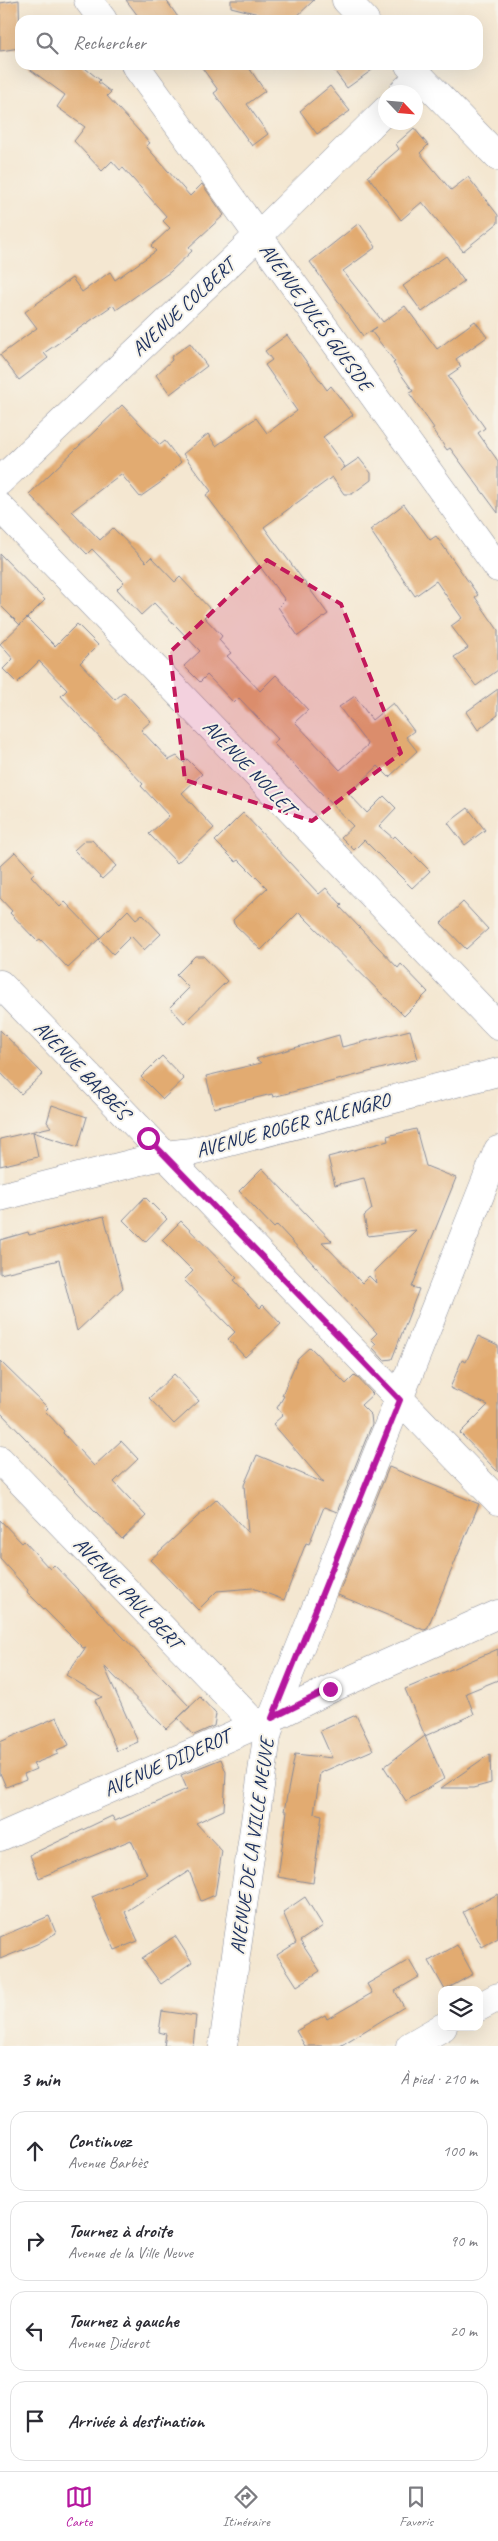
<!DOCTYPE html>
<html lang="fr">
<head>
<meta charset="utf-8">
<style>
  :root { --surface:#fff; --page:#f2f2f3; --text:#2b2b33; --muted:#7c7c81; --line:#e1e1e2; --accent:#b5179e }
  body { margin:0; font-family:Caveat,sans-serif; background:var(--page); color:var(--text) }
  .controls { position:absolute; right:15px; bottom:15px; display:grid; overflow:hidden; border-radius:10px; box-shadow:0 5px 20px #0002 }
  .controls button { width:45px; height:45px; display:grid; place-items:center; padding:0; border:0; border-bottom:1px solid var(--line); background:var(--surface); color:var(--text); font:25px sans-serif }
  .compass { position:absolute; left:378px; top:85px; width:45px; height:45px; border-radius:50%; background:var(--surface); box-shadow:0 5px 20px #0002; rotate:116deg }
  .stop { position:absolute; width:15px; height:15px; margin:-11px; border:4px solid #b5179e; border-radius:50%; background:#fff }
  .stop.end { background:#b5179e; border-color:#fff; box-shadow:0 1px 5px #0008 }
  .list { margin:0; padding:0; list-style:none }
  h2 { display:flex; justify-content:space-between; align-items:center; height:65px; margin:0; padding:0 20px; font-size:21px }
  h2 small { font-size:16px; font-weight:400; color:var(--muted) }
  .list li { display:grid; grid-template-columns:32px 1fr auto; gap:15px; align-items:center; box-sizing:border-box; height:80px; margin:0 10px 10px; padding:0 10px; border:1px solid var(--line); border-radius:15px }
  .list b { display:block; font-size:19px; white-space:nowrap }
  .list p { margin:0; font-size:16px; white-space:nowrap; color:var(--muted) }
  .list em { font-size:16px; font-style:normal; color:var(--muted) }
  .icon { flex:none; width:28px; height:28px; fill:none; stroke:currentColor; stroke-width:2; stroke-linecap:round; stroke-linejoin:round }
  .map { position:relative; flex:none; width:498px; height:2046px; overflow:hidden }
  .search { position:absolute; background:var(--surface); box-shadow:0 5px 20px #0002; left:15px; right:15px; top:15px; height:55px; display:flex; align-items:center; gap:12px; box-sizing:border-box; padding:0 18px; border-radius:15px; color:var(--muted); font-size:19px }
  .sheet { height:425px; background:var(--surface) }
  nav { display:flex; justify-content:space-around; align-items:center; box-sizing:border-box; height:70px; border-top:1px solid var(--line); background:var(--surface); font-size:14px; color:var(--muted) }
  nav a { display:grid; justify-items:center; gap:2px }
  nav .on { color:var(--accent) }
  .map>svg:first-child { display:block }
</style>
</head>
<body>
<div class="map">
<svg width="498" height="2046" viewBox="0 0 498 2046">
  <rect width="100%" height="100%" fill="#f7f3e8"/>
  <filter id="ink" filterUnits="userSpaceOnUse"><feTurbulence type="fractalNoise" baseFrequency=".02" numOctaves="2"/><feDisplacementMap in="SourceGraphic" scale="10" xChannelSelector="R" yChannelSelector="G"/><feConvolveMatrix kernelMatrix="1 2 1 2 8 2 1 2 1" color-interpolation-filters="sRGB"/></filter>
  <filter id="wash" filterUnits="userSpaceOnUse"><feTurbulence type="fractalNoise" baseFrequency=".0096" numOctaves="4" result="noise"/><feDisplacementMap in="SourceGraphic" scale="20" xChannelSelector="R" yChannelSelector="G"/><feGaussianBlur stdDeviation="1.12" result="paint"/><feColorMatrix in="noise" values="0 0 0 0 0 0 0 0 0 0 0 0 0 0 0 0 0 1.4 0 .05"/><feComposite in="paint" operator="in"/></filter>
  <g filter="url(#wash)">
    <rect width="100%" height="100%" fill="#f4e7d1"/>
    <g id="blocks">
      <g fill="#e2ab71">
        <polygon points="19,0 20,48 0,51 0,3"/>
        <polygon points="126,0 166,0 180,20 141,20"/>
        <polygon points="231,0 314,0 293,20 282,20 231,7"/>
        <polygon points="24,65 81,65 100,80 98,82 111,92 107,96 150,143 146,146 190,196 202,184 224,215 189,247 192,251 170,272 116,310 113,305 44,353 48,358 19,380 0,355 37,328 25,312 72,278 82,292 110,272 115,280 156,251 151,246 170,228 163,221 167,217 123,168 120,170 112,161 102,171 74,141 85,127 57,107 65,95"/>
        <polygon points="200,65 247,65 265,91 247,104 268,134 252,146 214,93 218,90"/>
        <polygon points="330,65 379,65 347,88"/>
        <polygon points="330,86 350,111 317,134 300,111"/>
        <polygon points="414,128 428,145 420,153 451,190 468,177 498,215 498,223 463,251 422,202 401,220 368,176 399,149 396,144"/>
        <polygon points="359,223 376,247 343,271 383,322 405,306 437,349 475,321 487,337 456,359 461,367 448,376 485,428 478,433 498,461 498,513 450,448 447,450 432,429 434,428 409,393 413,391 393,363 395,362 371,331 377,327 363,336 310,262"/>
        <polygon points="446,256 464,281 422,312 403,286"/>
        <polygon points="287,335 327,390 331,386 353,415 323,437 345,467 340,471 359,458 371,473 371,480 352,494 344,494 332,477 264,527 328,614 298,636 278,607 285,600 206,495 211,491 183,454 208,434 216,446 256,418 267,433 297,411 265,365 272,360 265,351"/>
        <polygon points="190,343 207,366 170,394 156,375 172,360 171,357"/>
        <polygon points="122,405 160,445 165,441 181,462 160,483 140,497 121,474 72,511 100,540 113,528 146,562 151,557 175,582 180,577 211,610 204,617 222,636 219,640 231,653 227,656 260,691 276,675 308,710 295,722 340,770 368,745 339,707 355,696 372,720 393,703 414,731 406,737 417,751 389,777 378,766 349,794 367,813 384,796 396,808 379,826 393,838 395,836 430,871 412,888 364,840 354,850 341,837 353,826 273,743 278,739 239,698 234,703 207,675 200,682 184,666 200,651 154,603 141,615 117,589 124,582 92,549 87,554 29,494"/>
        <polygon points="404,504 430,540 436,536 478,595 475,597 498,630 498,670 476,686 454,657 468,648 451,626 462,618 436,581 415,596 370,530"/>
        <polygon points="0,554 45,600 20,625 0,605"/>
        <polygon points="27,618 55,646 77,624 98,645 80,663 115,700 124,692 151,721 141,730 169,760 177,756 184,763 187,759 202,774 182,793 214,828 177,863 149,834 169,816 141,786 143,784 61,696 67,690 39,661 17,683 3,669 13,659 0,644"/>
        <polygon points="498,689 498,715 478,730 466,712"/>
        <polygon points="468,808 485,830 465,845 448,823"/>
        <polygon points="243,813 319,894 326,888 342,905 340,907 398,968 401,964 428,992 404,1016 299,912 261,950 234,924 233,920 267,888 239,860 236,862 215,841"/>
        <polygon points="85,840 92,840 116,866 102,879 74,850"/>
        <polygon points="15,852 34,873 31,876 60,907 65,902 100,938 68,968 40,939 37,941 10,913 12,911 0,898 0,866"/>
        <polygon points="463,902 488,929 466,949 441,923"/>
        <polygon points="128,910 136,919 142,914 161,934 144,950 131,936 113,954 99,939"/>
        <polygon points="195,956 203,956 227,981 184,1023 170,1007 189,988 176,975"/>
        <polygon points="0,1030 43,1074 21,1094 0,1072"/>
        <polygon points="410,1030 418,1059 273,1097 272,1094 214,1108 206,1076 261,1063 256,1059 339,1035 342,1047"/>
        <polygon points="162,1056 184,1079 163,1099 141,1077"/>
        <polygon points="52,1105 87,1117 78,1147 33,1132 38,1157 0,1166 0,1139 51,1127 47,1122"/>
        <polygon points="416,1129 426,1166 456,1178 412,1287 419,1289 392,1359 384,1360 373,1348 376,1344 371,1339 377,1333 277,1225 274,1228 239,1191 262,1168 332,1241 322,1242 362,1283 369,1276 376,1283 374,1271 416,1230 368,1236 364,1216 372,1209 364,1178 335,1185 328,1157 388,1141 387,1136"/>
        <polygon points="145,1197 167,1219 145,1242 123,1220"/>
        <polygon points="104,1216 123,1288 77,1331 59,1260 0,1274 0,1240 28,1232 29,1235 42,1232"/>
        <polygon points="181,1221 237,1278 234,1280 260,1308 263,1305 281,1324 245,1357 228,1339 235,1332 184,1280 193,1271 162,1240"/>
        <polygon points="478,1336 498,1345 498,1472 460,1433 488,1405 450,1388 462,1360 466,1362"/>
        <polygon points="310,1347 346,1384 355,1375 373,1394 361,1405 371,1415 372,1424 337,1512 324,1507 309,1544 306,1543 284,1600 253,1588 217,1591 198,1610 150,1560 217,1499 248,1533 244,1485 257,1455 324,1483 273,1424 283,1415 277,1408 284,1396 282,1395 298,1358"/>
        <polygon points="0,1361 48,1408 45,1411 64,1431 63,1433 94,1466 121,1441 138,1459 114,1482 146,1516 122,1539 0,1412"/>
        <polygon points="174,1374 199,1401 174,1424 149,1398"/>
        <polygon points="389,1467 479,1504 427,1629 424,1630 338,1595"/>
        <polygon points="0,1520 22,1543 24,1541 50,1569 54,1565 190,1707 166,1729 104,1666 138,1742 117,1751 95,1700 102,1697 66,1675 86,1647 83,1648 27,1592 28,1590 0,1559"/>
        <polygon points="498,1649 498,1680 466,1693 474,1714 425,1736 405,1689"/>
        <polygon points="200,1697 216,1714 214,1726 194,1735 178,1718"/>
        <polygon points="356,1715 373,1750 320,1773 314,1813 322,1815 313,1883 278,1877 287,1811 284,1811 295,1754 332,1758 320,1731"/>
        <polygon points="57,1717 69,1745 57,1750 58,1754 33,1764 36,1769 24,1774 26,1779 6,1787 0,1773 0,1742"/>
        <polygon points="425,1736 444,1779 406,1801 384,1767"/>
        <polygon points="490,1754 491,1783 473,1788 441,1788"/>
        <polygon points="221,1759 226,1772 224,1810 196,1823 222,1851 215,1895 201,1901 189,1871 125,1912 138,1941 115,1950 92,1897 147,1874 131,1840 39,1878 30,1855 112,1816 115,1821 187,1789 181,1775"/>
        <polygon points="498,1894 498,1938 482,1947 463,1912"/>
        <polygon points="305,1897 323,1926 300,1941 320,1971 297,1986 277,1955 296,1943 283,1912"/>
        <polygon points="49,1916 56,1933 37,1944 0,1959 0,1937"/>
        <polygon points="175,1936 192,1962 161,1984 142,1958"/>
        <polygon points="457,1945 473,1974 445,1990 429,1961"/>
        <polygon points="409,1960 419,1977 395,1991 404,2007 340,2046 305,2046 296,2031 325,2015 327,2019 372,1993 367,1984"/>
        <polygon points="162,2011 196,2016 193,2046 164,2046 166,2034 159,2032"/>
      </g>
    </g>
  </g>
  <g filter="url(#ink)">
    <use href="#blocks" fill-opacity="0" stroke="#888b98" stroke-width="1"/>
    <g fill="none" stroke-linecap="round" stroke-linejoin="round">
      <g stroke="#888b98" stroke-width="29">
        <g id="minor">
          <polyline points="88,0 103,20"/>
          <polyline points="346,0 365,20"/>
          <polyline points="135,65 498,568"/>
          <polyline points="409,65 498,157"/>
          <polyline points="403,92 420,76"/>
          <polyline points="0,481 258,236 386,110"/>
          <polyline points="0,507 498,1026"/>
          <polyline points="0,984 498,1501"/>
          <polyline points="0,1197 165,1155 191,1152 498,1072"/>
          <polyline points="0,1460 256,1725"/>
          <polyline points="0,1837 272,1718 330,1689 498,1614"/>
          <polyline points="479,2007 498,1997"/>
          <polyline points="223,2046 267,1737 272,1718 498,1150"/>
          <polyline points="410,2046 443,2027"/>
        </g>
      </g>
      <use href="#minor" stroke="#fff" stroke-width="28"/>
    </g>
  </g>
  <g fill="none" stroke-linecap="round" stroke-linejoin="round" filter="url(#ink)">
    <polyline stroke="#b5179e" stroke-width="6" points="148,1138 400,1400 272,1718 330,1689"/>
  </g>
  <path fill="#c2185b" fill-opacity="0.2" stroke="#c2185b" stroke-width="4" stroke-dasharray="10 6" stroke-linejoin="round" d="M267,560L341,604L401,753L312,821L185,780L170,652Z"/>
  <g text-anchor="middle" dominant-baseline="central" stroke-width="4" stroke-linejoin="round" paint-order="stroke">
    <g font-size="20" fill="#1b2f5e" stroke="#f7f3e8">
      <text transform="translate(183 307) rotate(-43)">AVENUE COLBERT</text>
      <text transform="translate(316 317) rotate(54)">AVENUE JULES GUESDE</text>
      <text transform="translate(249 767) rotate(46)">AVENUE NOLLET</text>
      <text transform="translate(82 1070) rotate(46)">AVENUE BARBÈS</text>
      <text transform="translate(293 1125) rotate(-15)">AVENUE ROGER SALENGRO</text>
      <text transform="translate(128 1593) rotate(46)">AVENUE PAUL BERT</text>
      <text transform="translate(167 1763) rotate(-24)">AVENUE DIDEROT</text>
      <text transform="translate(252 1846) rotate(-82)">AVENUE DE LA VILLE NEUVE</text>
    </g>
  </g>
</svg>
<div class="controls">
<button><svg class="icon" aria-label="layers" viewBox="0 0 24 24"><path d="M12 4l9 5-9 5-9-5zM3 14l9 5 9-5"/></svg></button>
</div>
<svg class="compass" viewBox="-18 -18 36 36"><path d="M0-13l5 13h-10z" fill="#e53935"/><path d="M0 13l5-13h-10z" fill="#7c7c81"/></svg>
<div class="stop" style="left:148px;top:1138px"></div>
<div class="stop end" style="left:330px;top:1689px"></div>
<div class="search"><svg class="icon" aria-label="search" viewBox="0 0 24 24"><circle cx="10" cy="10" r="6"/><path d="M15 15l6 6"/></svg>Rechercher</div>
</div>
<section class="sheet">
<h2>3 min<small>À pied · 210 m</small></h2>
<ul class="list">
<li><svg class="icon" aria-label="ahead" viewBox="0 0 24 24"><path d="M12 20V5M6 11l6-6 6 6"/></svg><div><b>Continuez</b><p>Avenue Barbès</p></div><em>100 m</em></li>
<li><svg class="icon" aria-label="right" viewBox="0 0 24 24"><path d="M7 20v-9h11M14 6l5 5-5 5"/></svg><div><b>Tournez à droite</b><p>Avenue de la Ville Neuve</p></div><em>90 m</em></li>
<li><svg class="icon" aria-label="left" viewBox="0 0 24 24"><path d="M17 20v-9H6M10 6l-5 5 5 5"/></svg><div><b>Tournez à gauche</b><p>Avenue Diderot</p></div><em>20 m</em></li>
<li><svg class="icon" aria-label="arrive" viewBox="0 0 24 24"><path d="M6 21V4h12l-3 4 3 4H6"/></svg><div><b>Arrivée à destination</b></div></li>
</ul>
</section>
<nav>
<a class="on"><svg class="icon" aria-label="map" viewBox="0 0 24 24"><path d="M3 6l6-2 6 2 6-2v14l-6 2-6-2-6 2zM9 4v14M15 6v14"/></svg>Carte</a>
<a><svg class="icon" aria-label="directions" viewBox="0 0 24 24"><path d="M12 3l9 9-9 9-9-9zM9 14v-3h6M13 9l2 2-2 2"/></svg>Itinéraire</a>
<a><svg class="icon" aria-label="saved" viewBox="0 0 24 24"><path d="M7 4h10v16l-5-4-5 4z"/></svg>Favoris</a>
</nav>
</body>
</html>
